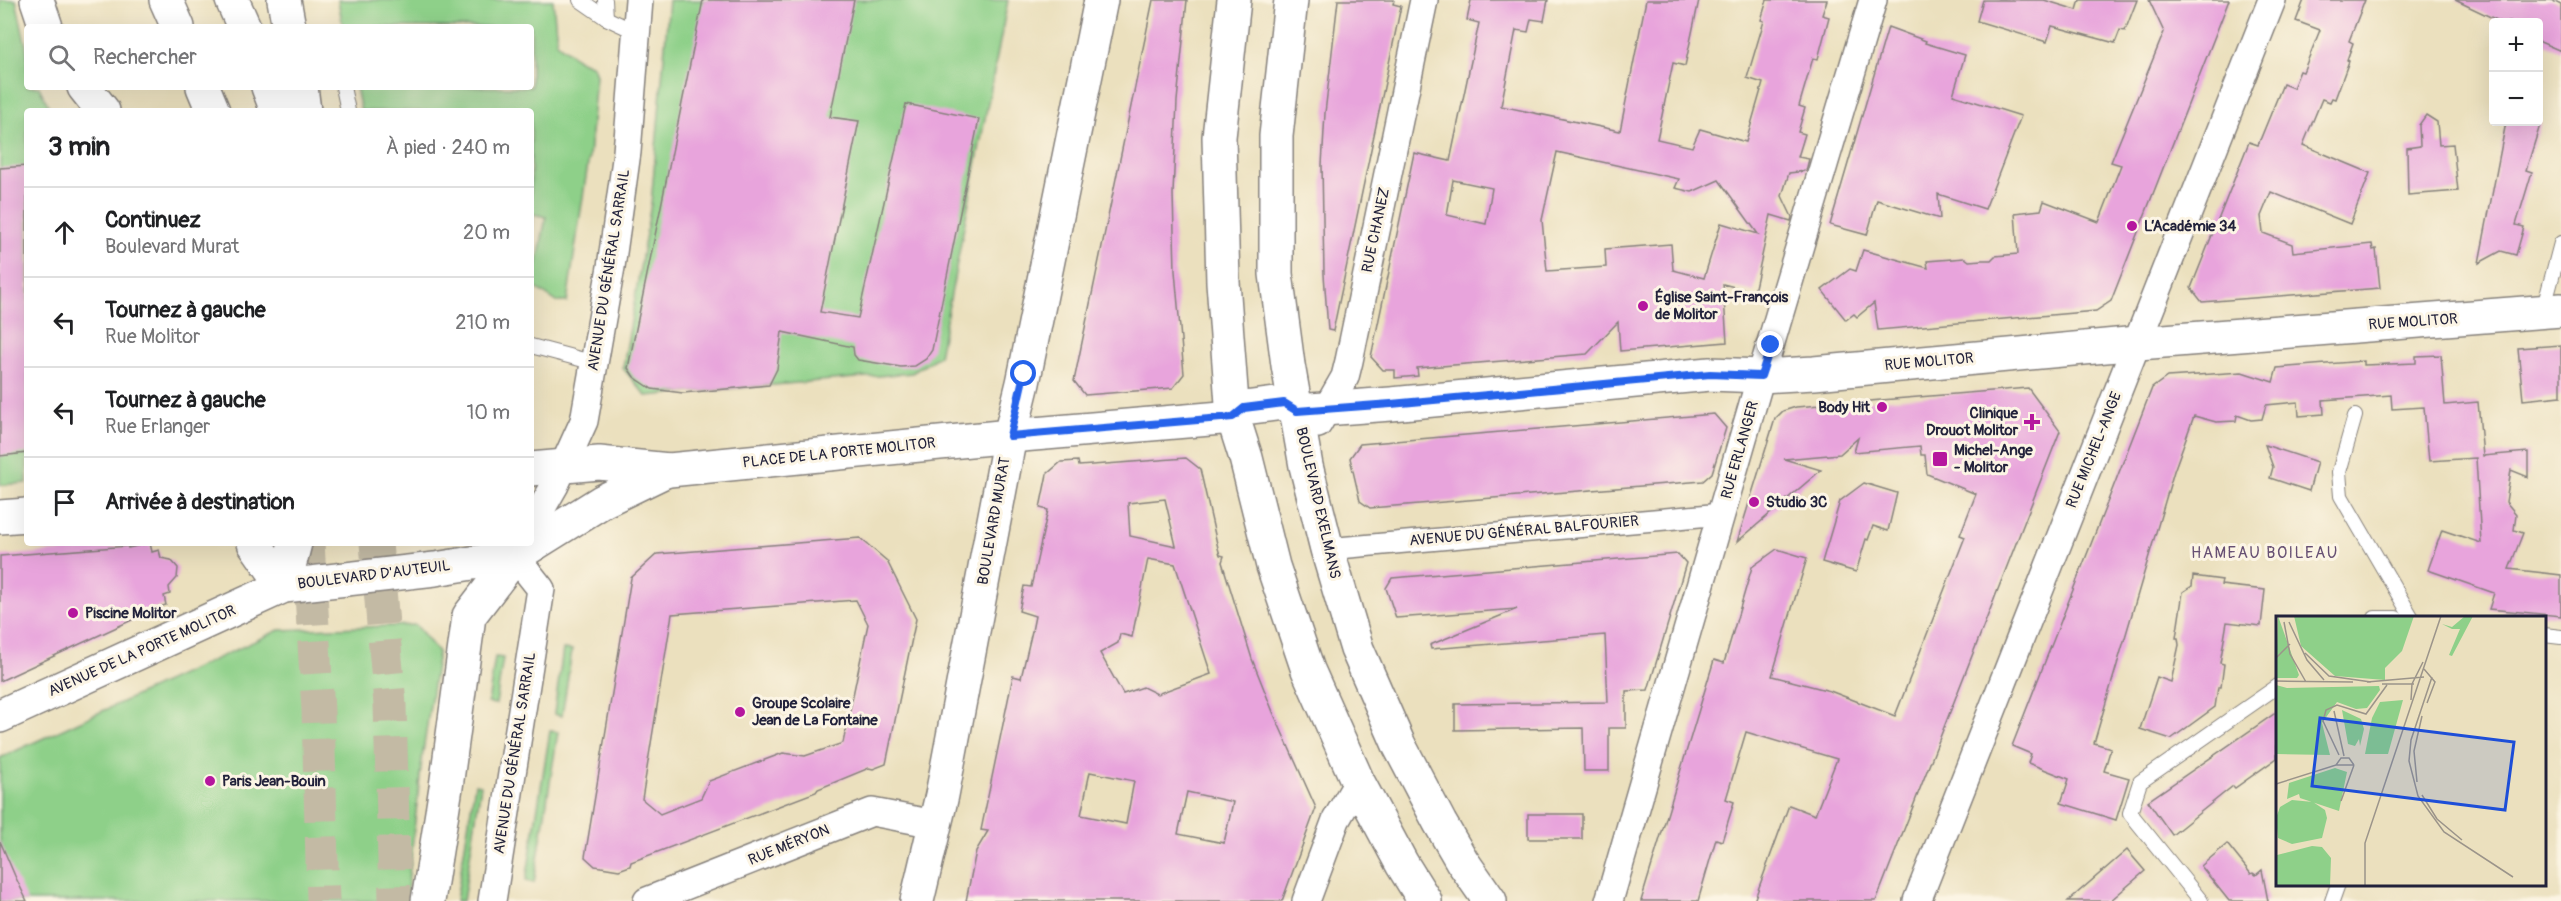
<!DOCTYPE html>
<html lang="fr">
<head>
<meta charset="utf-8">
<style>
  :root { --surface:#fff; --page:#f2f2f2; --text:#202124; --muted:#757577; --line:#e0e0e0 }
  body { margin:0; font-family:Pangolin,sans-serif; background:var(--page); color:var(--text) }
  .controls { position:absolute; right:18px; top:18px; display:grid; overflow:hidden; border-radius:6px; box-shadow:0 6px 24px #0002 }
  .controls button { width:54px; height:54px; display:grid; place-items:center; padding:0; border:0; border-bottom:2px solid var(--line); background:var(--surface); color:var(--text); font:30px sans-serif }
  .stop { position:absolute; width:18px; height:18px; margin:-14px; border:4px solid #2563eb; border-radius:50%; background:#fff }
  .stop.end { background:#2563eb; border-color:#fff; box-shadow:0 2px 6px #0008 }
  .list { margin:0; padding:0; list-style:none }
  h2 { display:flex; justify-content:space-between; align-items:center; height:78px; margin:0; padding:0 24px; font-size:26px }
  h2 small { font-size:20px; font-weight:400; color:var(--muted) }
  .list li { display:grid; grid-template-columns:39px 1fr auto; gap:18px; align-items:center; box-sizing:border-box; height:90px; padding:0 24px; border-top:2px solid var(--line) }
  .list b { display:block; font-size:22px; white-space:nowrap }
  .list p { margin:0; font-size:20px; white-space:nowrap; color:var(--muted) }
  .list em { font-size:20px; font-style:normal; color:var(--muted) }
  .icon { flex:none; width:33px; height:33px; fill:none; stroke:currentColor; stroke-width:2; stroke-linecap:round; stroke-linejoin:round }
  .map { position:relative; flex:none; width:2561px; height:901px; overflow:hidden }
  .search { position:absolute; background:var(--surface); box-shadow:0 6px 24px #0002; left:24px; top:24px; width:510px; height:66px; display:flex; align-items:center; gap:15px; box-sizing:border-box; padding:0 21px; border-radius:6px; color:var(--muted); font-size:22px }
  .panel { position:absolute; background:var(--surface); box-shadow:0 6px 24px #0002; left:24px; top:108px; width:510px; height:438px; border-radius:6px }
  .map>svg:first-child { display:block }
</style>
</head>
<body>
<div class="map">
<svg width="2561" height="901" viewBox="0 0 2561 901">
  <rect width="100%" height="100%" fill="#fcf5e5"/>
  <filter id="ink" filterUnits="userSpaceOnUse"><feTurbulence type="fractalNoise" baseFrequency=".0167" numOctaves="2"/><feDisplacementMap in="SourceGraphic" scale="12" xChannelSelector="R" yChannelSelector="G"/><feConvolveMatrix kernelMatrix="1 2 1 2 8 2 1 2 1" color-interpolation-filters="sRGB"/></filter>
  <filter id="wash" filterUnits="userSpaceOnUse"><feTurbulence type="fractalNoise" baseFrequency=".008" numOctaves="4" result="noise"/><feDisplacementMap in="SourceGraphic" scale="24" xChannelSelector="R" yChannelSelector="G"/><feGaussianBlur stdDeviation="1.35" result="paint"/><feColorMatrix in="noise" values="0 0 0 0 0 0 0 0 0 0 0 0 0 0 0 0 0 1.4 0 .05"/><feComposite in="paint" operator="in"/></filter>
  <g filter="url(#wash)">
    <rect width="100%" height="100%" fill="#ebe0be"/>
    <g fill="#8ed089" stroke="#587962" stroke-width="1.5">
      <polygon points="0,0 16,0 27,51 27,87 39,87 51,111 27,111 27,483 0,485"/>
      <polygon points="338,0 553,0 557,43 579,60 593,66 596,75 589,157 567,302 557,302 533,286 546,217 533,214 531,229 531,111 361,111 356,87 531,87 531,27 343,27"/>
      <polygon points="669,0 1008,0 939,356 912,373 646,396 623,368 651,204"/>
      <polygon points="416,625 438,652 422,759 406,901 0,901 0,758 279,630"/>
      <polygon points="563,649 572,650 562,716 554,714"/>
      <polygon points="495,657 503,658 496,704 488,703"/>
      <polygon points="550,731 558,732 534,883 526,881"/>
      <polygon points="475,784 481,785 463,901 456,901"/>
    </g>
    <g id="blocks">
      <g fill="#e8a4dc" fill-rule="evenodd">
        <polygon points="703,0 854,0 830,117 859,121 820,312 858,318 906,104 979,119 932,350 926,359 915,366 901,367 858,360 854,355 853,347 782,332 777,369 769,385 683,393 652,389 634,377 628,368"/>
        <polygon points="1153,0 1187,0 1177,101 1173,194 1175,271 1184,374 1173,388 1085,395 1074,381"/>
        <polygon points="1338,0 1394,0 1393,4 1401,6 1333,331 1328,330 1324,274 1322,165 1325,113"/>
        <path d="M1471,0H1548L1544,21L1531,19L1528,32L1516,30L1501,106L1620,131L1646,0H1699L1685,66L1673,63L1657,139L1692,147L1700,129L1746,142L1763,83L1747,78L1764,21L1761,20L1767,0H1827L1822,15L1829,17L1818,59L1813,58L1799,106L1805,108L1798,132L1805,134L1798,157L1809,159L1806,171L1789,173L1782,196L1792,217L1791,221L1771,215L1754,292L1723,284L1727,342L1620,351L1618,322L1587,354L1417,368L1418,376L1395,378V370H1383L1371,357L1414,153L1450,161L1479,23L1467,20ZM1557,152L1679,179L1675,188L1692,192L1719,180L1758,234L1721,223L1704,278L1673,270L1671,244L1605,249L1606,267L1547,271L1542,220ZM1453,180L1492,188L1486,224L1447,215Z"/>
        <polygon points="1983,0 2044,0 2077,10 2080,0 2137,0 2125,31 2120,30 2115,43 2052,26 2047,42 1977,21"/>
        <polygon points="2149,0 2229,0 2111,301 2096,311 1878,330 1874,303 1857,317 1854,314 1846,320 1822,290 1850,269 1856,271 1863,250 1928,268 1927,261 1965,258 1969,261 1982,260 1991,260 1995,256 2018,254 2015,213 2041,210 2044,201 2099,222 2121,165 2111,162 2164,32"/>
        <polygon points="2304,0 2365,0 2349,41 2353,43 2347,60 2349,61 2335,99 2332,98 2330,102 2322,99 2303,145 2370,173 2350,224 2271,192 2261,216 2263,233 2292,244 2293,252 2372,244 2373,250 2376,249 2380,288 2202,302 2191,288 2249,142 2258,145 2283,84 2293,88 2300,71 2303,72 2320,30 2296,21"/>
        <polygon points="2455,0 2551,0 2561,5 2561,51 2538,41 2538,22 2501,22"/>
        <polygon points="1888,27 1926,41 1925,43 1965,55 1953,95 2021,116 1985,209 1938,194 1940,219 1877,200 1867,235 1830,225"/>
        <polygon points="2426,115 2437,122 2439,145 2453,144 2458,191 2408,195 2407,148 2420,146 2419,125"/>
        <polygon points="2506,122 2541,122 2526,170 2532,172 2516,225 2524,227 2516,255 2501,251 2479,263"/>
        <polygon points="27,166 27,453 0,456 0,168"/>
        <polygon points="2561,345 2561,396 2523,400 2518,348"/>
        <polygon points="2441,355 2445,405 2478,402 2483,456 2528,452 2528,477 2511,470 2506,502 2516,514 2514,530 2523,533 2509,569 2561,575 2561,616 2489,609 2494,593 2428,570 2442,530 2481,543 2476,458 2429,461 2424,407 2392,409 2391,395 2323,400 2324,414 2299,416 2298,402 2266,405 2262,419 2251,420 2237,415 2236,421 2216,422 2194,416 2174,471 2094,743 2111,748 2104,771 2129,778 2116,820 2061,803 2069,779 2028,763 2031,754 2012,746 2152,388 2167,377 2242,372 2273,382 2277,368 2364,361 2364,365 2416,363 2416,356"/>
        <polygon points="2028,388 2060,431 1876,901 1754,901 1789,805 1815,815 1837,759 1746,732 1726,799 1734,802 1722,841 1716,839 1698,901 1641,901 1714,660 1724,663 1752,567 1777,549 1807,558 1772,676 1830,691 1895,716 1965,537 1960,535 1976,494 1927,474 1925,455 1921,455 1920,446 1854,452 1858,438 1840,454 1784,459 1821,470 1737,542 1775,419 1783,411 1796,407"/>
        <polygon points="1714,414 1726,428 1712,473 1703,481 1370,508 1360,501 1350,458 1360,444"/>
        <polygon points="2265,445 2317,462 2309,491 2270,478 2273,467"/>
        <path d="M1186,458L1200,469L1218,548L1220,555L1224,556L1222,562L1252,659L1273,712L1316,808L1282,901H966L976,851L988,831L981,830L1013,676L1021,678L1032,631L1035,616L1019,611L1024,586L1031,587L1048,510L1040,508L1047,474L1061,462L1078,461L1079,466ZM1165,499L1176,546L1130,536L1128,503ZM1148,559L1175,564L1211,674L1157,694L1143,687L1123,694L1100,653L1118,643L1120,634L1132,637ZM1090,772L1134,781L1126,824L1081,815ZM1187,792L1233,802L1224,843L1178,834Z"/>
        <polygon points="1864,483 1897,493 1888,531 1873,526 1868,540 1866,539 1856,572 1822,562 1840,501"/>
        <path d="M860,538L887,561L916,619L886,764L873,769L869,768L818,789L816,792L631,862L630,866L619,870L595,866L585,857L631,578L657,554ZM856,600L868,624L843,743L805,756L783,753L709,781L701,798L660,814L642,799L672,614Z"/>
        <polygon points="150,543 152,552 159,550 161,558 171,560 178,568 177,578 169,587 170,594 164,596 166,605 145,611 145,614 0,681 0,556 128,546 128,548"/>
        <polygon points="1678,554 1686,563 1648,690 1626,691 1626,728 1609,728 1609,771 1584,771 1583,728 1455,730 1455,704 1608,702 1605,635 1431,649 1430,645 1517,609 1396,618 1386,588 1392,578"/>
        <polygon points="2193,576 2222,580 2221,585 2265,590 2261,626 2227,622 2220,663 2224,664 2221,687 2218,687 2215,707 2171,739 2140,729 2157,677 2171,682 2179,645 2178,638 2176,638 2183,592 2192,586"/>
        <polygon points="2277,712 2277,758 2235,788 2233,786 2172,835 2148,801"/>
        <rect x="1528" y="814" width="54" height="25"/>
        <polygon points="0,841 15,876 27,901 0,901"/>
        <polygon points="2227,844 2251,874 2253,873 2256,875 2262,870 2268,901 2229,901 2201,866"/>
        <polygon points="2127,850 2145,871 2110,901 2068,901"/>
      </g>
    </g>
  </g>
  <g filter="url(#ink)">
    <use href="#blocks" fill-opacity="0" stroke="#86817c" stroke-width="1.5"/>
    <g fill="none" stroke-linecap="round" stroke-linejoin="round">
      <g stroke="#c3baa4" stroke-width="33" stroke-dasharray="33 16" stroke-linecap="butt">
        <polyline points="308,543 318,711 323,901"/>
        <polyline points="376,543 390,705 395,901"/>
      </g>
      <g stroke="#86817c" stroke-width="16">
        <g id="service">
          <polyline points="580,0 606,18 636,32"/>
          <polyline points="605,0 606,18"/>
          <polyline points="343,87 348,111"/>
          <polyline points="2543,311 2561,243"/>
          <polyline points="531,346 595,363"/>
          <polyline points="2355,416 2339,472 2341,496 2412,618"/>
          <polyline points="2375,618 2396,618"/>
          <polyline points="2544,635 2561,637"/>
          <polyline points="2201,901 2130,813 2140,782 2278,686"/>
          <polyline points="2332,901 2338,884"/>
        </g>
      </g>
      <g stroke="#86817c" stroke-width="24">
        <polyline id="pedestrian" points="1327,549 1722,514"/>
      </g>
      <g stroke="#86817c" stroke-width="30">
        <g id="minor">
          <polyline points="1318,424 1345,377 1349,361 1424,0"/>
          <polyline points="531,527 555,485 584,421 611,267 627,152 639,0"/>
          <polyline points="492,901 541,589 515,556 522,543"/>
          <polyline points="647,901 872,812 935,824"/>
          <polyline points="1306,901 1336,820 1358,782"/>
          <polyline points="1609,901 1761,376 1873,0"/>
          <polyline points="1917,901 2272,0"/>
        </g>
      </g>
      <g stroke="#86817c" stroke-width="36">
        <g id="tertiary">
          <polyline points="531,469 599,463 669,470 1010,436 1233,417 1244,408 1284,403 1297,411 1391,404 1710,374 1761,376 1814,373 2138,343 2561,310"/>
          <polyline points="0,517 27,515"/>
          <polyline points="254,543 284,586"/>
          <polyline points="515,556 603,501 667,470"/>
        </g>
      </g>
      <g stroke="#86817c" stroke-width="36">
        <g id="secondary">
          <polyline points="284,586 295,543"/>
          <polyline points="0,716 284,586 435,569 515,556"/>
        </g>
      </g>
      <g stroke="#86817c" stroke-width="36">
        <g id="primary">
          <polyline points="1234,0 1219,137 1223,282 1233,417 1246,458 1273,566 1308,670 1358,782 1402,864 1425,901"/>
          <polyline points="1291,0 1276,136 1276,274 1288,365 1306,466 1327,549 1357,649 1399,745 1440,823 1462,861 1490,901"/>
          <polyline points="917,901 942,795 1010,436 1023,383 1101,0"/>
        </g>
      </g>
      <g stroke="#86817c" stroke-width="36">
        <g id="trunk">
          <polyline points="37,0 46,27"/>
          <polyline points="166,0 178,27"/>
          <polyline points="232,0 244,27"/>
          <polyline points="84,87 103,111"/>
          <polyline points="203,87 213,111"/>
          <polyline points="268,87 277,111"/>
          <polyline points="428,901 446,787 469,616 515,556"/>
        </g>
      </g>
      <g stroke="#86817c" stroke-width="36">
        <g id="motorway">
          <polyline points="284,0 289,27"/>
          <polyline points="301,87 304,111"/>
        </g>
      </g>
      <use href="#service" stroke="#fff" stroke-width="14"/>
      <use href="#pedestrian" stroke="#fff" stroke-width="21"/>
      <use href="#minor" stroke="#fff" stroke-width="27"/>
      <use href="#tertiary" stroke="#fff" stroke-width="33"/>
      <use href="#secondary" stroke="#fff" stroke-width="33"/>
      <use href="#primary" stroke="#fff" stroke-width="33"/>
      <use href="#trunk" stroke="#fff" stroke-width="33"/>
      <use href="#motorway" stroke="#fff" stroke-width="33"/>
    </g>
  </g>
  <g fill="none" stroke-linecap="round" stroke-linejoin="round" filter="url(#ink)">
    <polyline stroke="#2563eb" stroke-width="8" points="1024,374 1010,436 1233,417 1244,408 1284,403 1297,411 1391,404 1710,374 1761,376 1771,345"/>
  </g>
  <g fill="#b5179e" stroke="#fcf5e5" stroke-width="2">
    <circle cx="2132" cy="226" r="6"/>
    <circle cx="1643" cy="306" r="6"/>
    <circle cx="1882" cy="407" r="6"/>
    <path d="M2029 413h6v6h6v6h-6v6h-6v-6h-6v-6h6z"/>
    <rect x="1932" y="451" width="16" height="16" rx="3"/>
    <circle cx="1754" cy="502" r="6"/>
    <circle cx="73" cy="613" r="6"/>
    <circle cx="740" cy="712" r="6"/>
    <circle cx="210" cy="781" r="6"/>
  </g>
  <g text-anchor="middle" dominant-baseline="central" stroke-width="6" stroke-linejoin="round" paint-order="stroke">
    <g font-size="15" font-weight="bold" fill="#22223b" stroke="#fcf5e5" text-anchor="start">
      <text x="2144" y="226">L’Académie 34</text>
      <text x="1655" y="297">Église Saint-François<tspan x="1655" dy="17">de Molitor</tspan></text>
      <text x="1870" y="407" text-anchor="end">Body Hit</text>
      <text x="2018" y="413" text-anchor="end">Clinique<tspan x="2018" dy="17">Drouot Molitor</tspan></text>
      <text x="1954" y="450">Michel-Ange<tspan x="1954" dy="17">- Molitor</tspan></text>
      <text x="1766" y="502">Studio 3C</text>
      <text x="85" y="613">Piscine Molitor</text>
      <text x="752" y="703">Groupe Scolaire<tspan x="752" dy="17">Jean de La Fontaine</tspan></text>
      <text x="222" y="781">Paris Jean-Bouin</text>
    </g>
    <g font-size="15" fill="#22223b" stroke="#fcf5e5">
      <text transform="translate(1376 230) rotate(-78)">RUE CHANEZ</text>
      <text transform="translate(609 270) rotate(-81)">AVENUE DU GÉNÉRAL SARRAIL</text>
      <text transform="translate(2413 322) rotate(-4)">RUE MOLITOR</text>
      <text transform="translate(1929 362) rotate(-5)">RUE MOLITOR</text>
      <text transform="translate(1740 450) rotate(-74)">RUE ERLANGER</text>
      <text transform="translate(2094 450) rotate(-68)">RUE MICHEL-ANGE</text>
      <text transform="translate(839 453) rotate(-6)">PLACE DE LA PORTE MOLITOR</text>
      <text transform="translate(1318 503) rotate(77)">BOULEVARD EXELMANS</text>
      <text transform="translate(994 521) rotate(-80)">BOULEVARD MURAT</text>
      <text transform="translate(1524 531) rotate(-5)">AVENUE DU GÉNÉRAL BALFOURIER</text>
      <text transform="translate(374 575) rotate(-7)">BOULEVARD D'AUTEUIL</text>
      <text transform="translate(142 651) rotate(-24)">AVENUE DE LA PORTE MOLITOR</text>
      <text transform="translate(515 753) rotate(-81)">AVENUE DU GÉNÉRAL SARRAIL</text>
      <text transform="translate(789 845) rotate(-22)">RUE MÉRYON</text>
    </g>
    <g font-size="16" letter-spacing="1.5" fill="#675073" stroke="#fcf5e5">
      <text x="2265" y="553">HAMEAU BOILEAU</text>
    </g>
  </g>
  <g transform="translate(2276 616)">
    <rect width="270" height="270" fill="#ebe0be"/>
    <path d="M2,0L23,59L21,62H0ZM18,0H138L126,35L109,52V64L59,60L25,30ZM189,0H197L176,40L173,39L184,13H176L166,8L176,11ZM0,69L11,72L103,70L104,74L91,92L80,93L61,86L46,107L54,139L0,138ZM127,84L112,138H89L96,102L104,86ZM66,94L85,103L88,113L84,130L83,123L79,130L72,128ZM59,152L71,156L63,195L24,182L23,178L11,183L13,167ZM16,184L37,186L49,194L51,202L46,222L16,228L2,222L0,202L4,191ZM36,230L46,231L55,242L54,270H0L1,239Z" fill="#8ed089"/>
    <path fill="none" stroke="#9b948a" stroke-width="1.5" d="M8,6L14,38L30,66M13,6L31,44L48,64M29,37L53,60L95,66M0,42L14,28M148,53L159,66L151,87M156,61L135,124L133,145L142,180L168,216L237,261M0,65L77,66M91,66L148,61M106,68H138M135,84L136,68L147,46M58,95L68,140M63,139L47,105L50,94L61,89L90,98L111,69M60,149L65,142H73L78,149M141,166L138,135L146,100M0,168L60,149H78M146,179L161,203L186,224M65,185L78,149M89,270V227L165,0"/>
    <path fill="#1d4ed8" fill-opacity="0.15" stroke="#1d4ed8" stroke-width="3" d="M44,102L238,126L229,194L36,170Z"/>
    <rect width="270" height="270" fill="none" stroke="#22223b" stroke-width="3"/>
  </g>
</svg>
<div class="controls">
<button>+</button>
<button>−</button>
</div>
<div class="stop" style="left:1024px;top:374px"></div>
<div class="stop end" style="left:1771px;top:345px"></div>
<div class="search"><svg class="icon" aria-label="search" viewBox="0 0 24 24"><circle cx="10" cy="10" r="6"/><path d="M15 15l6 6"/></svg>Rechercher</div>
<section class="panel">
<h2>3 min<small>À pied · 240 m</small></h2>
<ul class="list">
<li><svg class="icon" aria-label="ahead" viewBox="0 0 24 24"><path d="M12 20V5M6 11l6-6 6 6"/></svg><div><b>Continuez</b><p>Boulevard Murat</p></div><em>20 m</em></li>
<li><svg class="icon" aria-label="left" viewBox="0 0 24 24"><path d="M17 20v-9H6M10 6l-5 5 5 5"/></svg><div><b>Tournez à gauche</b><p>Rue Molitor</p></div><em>210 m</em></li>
<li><svg class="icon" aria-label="left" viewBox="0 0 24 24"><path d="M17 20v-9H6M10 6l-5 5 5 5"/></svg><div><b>Tournez à gauche</b><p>Rue Erlanger</p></div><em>10 m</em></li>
<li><svg class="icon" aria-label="arrive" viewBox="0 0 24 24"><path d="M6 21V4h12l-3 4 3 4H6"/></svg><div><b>Arrivée à destination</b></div></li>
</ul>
</section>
</div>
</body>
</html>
